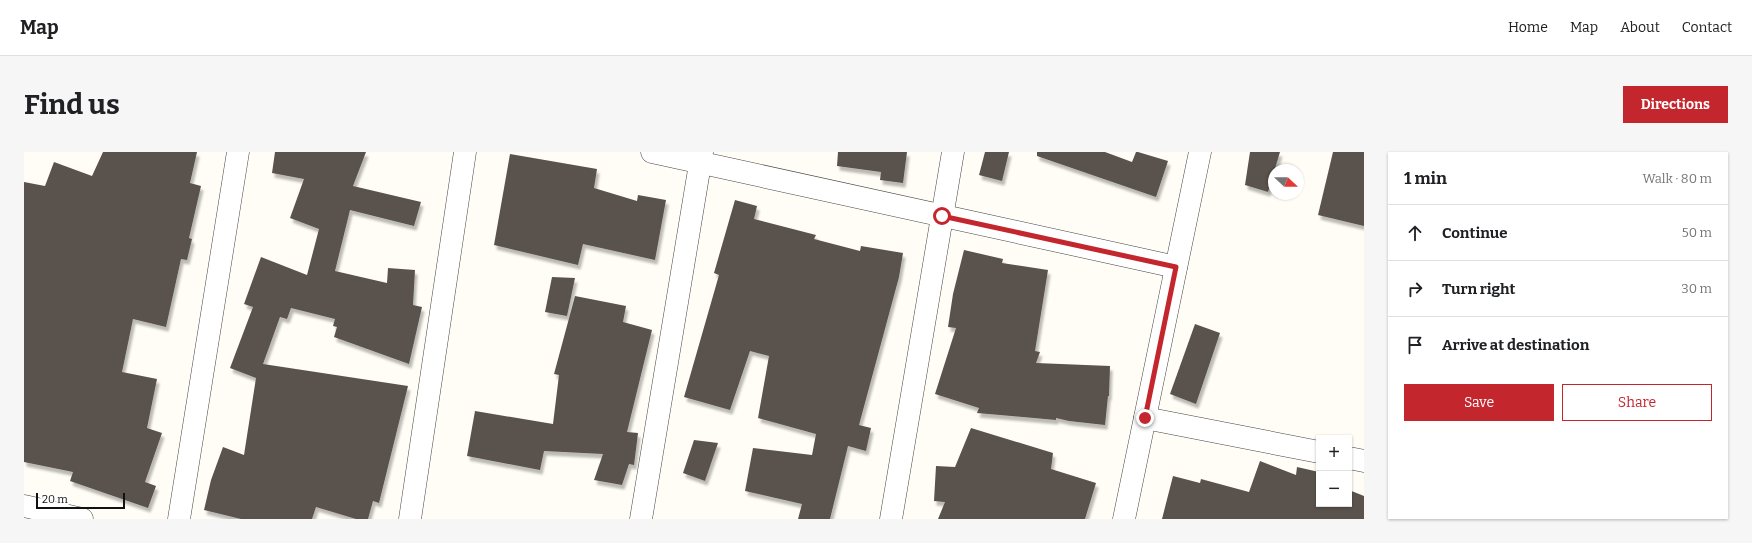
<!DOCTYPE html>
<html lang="en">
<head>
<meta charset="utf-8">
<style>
  :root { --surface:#fff; --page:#f6f6f6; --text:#202124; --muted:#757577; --line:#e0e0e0; --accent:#c4262e }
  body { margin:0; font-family:Bitter,serif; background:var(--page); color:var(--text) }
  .controls { position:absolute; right:12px; bottom:12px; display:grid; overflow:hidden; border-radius:0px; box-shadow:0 1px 3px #0004 }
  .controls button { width:36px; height:36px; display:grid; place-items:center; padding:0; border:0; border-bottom:1px solid var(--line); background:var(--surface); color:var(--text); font:20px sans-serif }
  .compass { position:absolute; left:1244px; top:12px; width:36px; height:36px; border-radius:50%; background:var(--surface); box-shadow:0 1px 3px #0004; rotate:112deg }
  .scale { position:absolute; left:12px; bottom:10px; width:89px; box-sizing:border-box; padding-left:4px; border:2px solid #111; border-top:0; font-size:11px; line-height:14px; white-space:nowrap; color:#111; -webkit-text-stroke:3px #fff; paint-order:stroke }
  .stop { position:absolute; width:12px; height:12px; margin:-9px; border:3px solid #c4262e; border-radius:50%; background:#fff }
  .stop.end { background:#c4262e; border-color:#fff; box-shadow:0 1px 4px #0008 }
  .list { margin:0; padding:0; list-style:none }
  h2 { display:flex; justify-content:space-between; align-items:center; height:52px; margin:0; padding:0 16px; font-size:17px }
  h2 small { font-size:13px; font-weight:400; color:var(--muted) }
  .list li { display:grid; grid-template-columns:26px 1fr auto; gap:12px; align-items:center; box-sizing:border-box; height:56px; padding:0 16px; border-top:1px solid var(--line) }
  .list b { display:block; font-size:15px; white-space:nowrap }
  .list em { font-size:13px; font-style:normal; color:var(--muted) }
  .actions { display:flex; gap:8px; padding:12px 16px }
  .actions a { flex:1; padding:9px 0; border:1px solid var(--accent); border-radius:0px; text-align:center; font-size:14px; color:var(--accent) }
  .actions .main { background:var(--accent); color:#fff }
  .icon { flex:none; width:22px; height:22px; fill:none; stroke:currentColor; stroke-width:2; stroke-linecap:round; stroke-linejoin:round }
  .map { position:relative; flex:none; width:1340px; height:367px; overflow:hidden; border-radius:0px }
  header { display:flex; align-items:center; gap:24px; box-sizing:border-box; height:56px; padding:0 20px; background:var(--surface); border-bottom:1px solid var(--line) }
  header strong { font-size:19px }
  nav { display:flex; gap:22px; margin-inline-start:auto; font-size:14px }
  .intro { display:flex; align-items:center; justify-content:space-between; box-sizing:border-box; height:96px; padding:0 24px }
  h1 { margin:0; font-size:28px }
  .button { padding:10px 18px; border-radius:0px; background:var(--accent); color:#fff; font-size:14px; font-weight:700 }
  main { display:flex; gap:24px; padding:0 24px }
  aside { flex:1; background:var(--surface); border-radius:0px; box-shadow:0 1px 3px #0004 }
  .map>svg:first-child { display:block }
</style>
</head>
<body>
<header>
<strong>Map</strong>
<nav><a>Home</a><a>Map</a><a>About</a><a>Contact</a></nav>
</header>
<div class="intro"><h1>Find us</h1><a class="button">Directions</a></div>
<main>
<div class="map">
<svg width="1340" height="367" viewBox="0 0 1340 367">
  <defs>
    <filter id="shadow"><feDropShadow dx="2.5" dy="4.5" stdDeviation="1" flood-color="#0004"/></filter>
  </defs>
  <rect width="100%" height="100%" fill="#fffdf5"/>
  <g fill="#5a524d" filter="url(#shadow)">
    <polygon points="79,0 173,0 166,31 177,34 165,86 168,87 163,108 157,107 142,175 109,167 98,220 133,227 123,276 138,281 121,330 132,334 124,356 46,329 49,320 0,310 0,30 21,34 30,10 68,24"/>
    <polygon points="251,0 342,0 329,34 397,50 390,74 326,58 311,119 363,131 364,116 391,118 389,153 398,155 385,212 310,185 313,175 309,174 311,167 267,156 263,167 256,165 239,212 384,234 355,351 349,349 344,367 332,367 292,355 288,367 217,367 180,358 187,328 199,295 220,303 232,226 206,216 229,155 220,152 237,105 283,123 295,77 266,66 280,27 248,21"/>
    <polygon points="814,0 883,0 879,31 856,28 857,20 813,14"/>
    <polygon points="961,0 985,0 978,29 955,23"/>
    <polygon points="1013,0 1081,0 1108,10 1112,0 1114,0 1144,9 1132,45 1013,4"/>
    <polygon points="1226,0 1256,0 1244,40 1221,33"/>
    <polygon points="1309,0 1340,0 1340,74 1294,63"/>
    <polygon points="486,2 573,17 570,36 613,49 614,43 642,48 631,108 559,92 554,113 470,93"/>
    <polygon points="711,48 733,54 730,67 792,83 790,87 836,99 837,94 879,101 875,125 835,273 847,276 842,299 824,294 806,367 774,367 778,352 721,339 729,296 788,303 792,282 734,266 745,204 726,199 706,258 660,245 695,123 690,121"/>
    <polygon points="940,98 979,107 978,111 1024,118 1011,199 1016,200 1012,211 1086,214 1085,244 1084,244 1081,273 1045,269 1032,266 1032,268 953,261 955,256 911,242 932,176 924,175 929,142"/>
    <polygon points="528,125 551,126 543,164 521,160"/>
    <polygon points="551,144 602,154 599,170 628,178 603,280 614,281 610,313 605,312 598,333 570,328 579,302 520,299 516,318 443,304 451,259 529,272 535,223 530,222"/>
    <polygon points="1171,172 1196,181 1172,252 1146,242"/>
    <polygon points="947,276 1029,301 1027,317 1072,331 1061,367 914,367 921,350 910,349 912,314 931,315"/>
    <polygon points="670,288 694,291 681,329 659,321"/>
    <polygon points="1236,309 1272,323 1273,315 1295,320 1295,352 1325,352 1325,338 1340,344 1340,367 1138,367 1149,324 1176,331 1177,327 1225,340"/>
  </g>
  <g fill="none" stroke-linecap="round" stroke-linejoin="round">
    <g stroke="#444" stroke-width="23">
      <g id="minor">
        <polyline points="628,0 1152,115"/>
        <polyline points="1121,266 1295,300"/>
        <polyline points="1325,306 1340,309"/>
        <polyline points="0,354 58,367"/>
        <polyline points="155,367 214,0"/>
        <polyline points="386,367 441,0"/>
        <polyline points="617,367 678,0"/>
        <polyline points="867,367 929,0"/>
        <polyline points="1100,367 1176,0"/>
      </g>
    </g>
    <use href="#minor" stroke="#fff" stroke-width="22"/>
  </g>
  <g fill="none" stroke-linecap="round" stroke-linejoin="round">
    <polyline stroke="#c4262e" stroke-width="5" points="918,64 1152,115 1121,266"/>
  </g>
</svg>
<div class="controls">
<button>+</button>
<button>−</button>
</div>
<svg class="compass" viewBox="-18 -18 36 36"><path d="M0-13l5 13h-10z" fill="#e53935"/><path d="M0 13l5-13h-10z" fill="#757577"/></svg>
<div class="scale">20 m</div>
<div class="stop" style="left:918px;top:64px"></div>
<div class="stop end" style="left:1121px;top:266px"></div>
</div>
<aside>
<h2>1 min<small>Walk · 80 m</small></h2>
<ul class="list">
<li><svg class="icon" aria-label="ahead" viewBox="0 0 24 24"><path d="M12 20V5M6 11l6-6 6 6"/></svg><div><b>Continue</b></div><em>50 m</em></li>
<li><svg class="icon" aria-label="right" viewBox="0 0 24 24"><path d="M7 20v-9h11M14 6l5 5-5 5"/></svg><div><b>Turn right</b></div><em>30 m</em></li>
<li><svg class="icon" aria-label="arrive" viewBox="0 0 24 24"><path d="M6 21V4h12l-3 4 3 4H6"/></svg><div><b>Arrive at destination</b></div></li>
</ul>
<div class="actions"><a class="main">Save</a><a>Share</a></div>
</aside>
</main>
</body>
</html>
